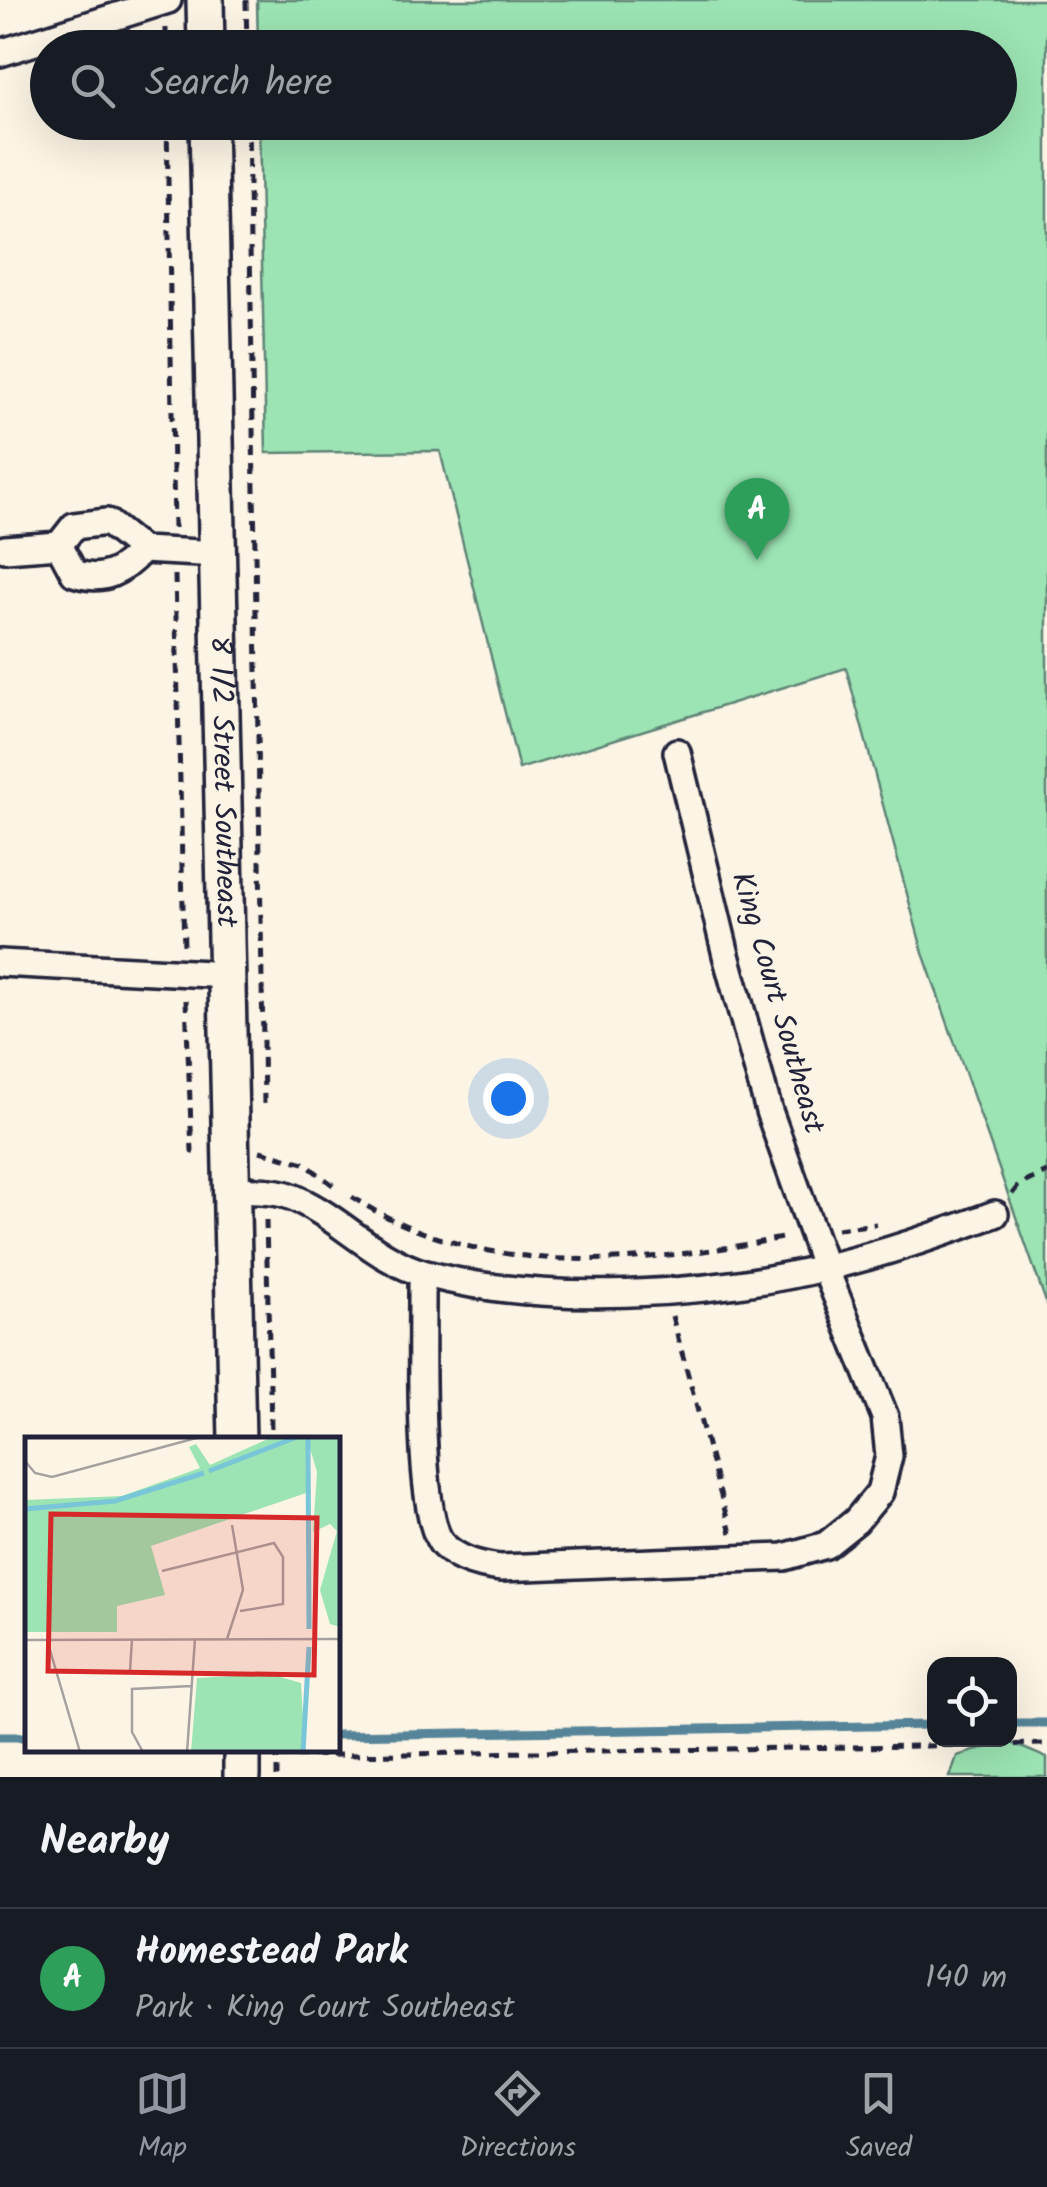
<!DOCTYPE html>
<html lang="en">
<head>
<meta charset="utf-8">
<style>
  :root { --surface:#171b24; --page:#20242c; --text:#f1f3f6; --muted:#9ea1a6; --line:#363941; --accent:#9495a2 }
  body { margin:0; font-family:Kalam,sans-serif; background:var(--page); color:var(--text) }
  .controls { position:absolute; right:30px; bottom:30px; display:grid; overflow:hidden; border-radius:20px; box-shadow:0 10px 40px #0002 }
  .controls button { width:90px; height:90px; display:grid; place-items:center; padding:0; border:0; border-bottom:2px solid var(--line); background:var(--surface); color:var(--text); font:50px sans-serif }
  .you { position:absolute; left:508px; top:1098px; width:35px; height:35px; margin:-25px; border:8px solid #fff; border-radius:50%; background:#1a73e8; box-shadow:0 0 0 15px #1a73e833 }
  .badge { display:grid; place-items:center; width:65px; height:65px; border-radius:50%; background:var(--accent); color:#fff; font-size:32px; font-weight:700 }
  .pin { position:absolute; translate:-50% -82px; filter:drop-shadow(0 2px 5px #0008) }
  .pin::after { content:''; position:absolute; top:52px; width:35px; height:30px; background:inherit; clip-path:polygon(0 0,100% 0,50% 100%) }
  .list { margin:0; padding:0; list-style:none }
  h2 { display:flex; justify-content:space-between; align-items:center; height:130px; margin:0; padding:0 40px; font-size:42px }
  h2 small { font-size:32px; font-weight:400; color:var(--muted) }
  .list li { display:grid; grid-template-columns:65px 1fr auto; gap:30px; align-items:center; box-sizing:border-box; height:140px; padding:0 40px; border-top:2px solid var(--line) }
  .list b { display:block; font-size:38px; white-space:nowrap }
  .list p { margin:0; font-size:32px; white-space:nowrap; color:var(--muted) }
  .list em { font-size:32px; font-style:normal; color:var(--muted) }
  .icon { flex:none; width:55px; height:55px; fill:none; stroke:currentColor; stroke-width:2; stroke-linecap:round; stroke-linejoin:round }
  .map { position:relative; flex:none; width:1047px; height:1777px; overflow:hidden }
  .search { position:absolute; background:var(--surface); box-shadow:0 10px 40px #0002; left:30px; right:30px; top:30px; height:110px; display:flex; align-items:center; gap:25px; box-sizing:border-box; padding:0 35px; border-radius:55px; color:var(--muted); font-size:38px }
  .sheet { height:270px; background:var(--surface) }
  nav { display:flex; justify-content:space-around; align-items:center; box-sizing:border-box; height:140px; border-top:2px solid var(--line); background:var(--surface); font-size:28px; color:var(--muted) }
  nav a { display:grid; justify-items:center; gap:5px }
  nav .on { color:var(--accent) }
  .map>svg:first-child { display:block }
</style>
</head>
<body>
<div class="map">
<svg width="1047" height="1777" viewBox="0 0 1047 1777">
  <rect width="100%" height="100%" fill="#fcf5e5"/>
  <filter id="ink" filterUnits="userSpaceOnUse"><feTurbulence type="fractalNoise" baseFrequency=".01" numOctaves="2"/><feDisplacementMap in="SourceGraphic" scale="20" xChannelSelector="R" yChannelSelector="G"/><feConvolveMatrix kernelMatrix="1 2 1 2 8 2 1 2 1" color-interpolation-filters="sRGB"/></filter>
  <g filter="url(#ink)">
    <g fill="#9ce4b3" stroke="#5f8377" stroke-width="2.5">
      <polygon points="257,0 1047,0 1047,1305 923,953 846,668 519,769 440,451 266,453 259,123 1000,122 1000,48 258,47"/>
      <polygon points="1007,1741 1047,1758 1047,1777 950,1777 957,1756"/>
    </g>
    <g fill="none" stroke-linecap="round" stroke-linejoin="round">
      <g stroke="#568499" stroke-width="9">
        <polyline points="1010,1723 1047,1723"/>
        <polyline points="338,1735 934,1725"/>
        <polyline points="0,1737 28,1737"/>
      </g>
      <g stroke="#22223b" stroke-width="32">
        <g id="street">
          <polyline points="0,53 168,0"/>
          <path d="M59,545L74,573C103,583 122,572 142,550"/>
          <polyline points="5,549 59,545 74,526 107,522 142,550 219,554"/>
          <polyline points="0,963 229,975"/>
          <path d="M234,1190C250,1191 271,1190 287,1195C337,1213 373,1260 426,1274C543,1306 709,1296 827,1267C884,1254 940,1234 995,1214"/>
          <path d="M422,1273C423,1321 415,1518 444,1546C460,1561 479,1565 500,1568L784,1557L826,1545L856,1521L880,1492L889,1456L885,1417L825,1268L769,1111L726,955L677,752"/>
        </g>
      </g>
      <g stroke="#22223b" stroke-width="42">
        <g id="secondary">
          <polyline points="205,0 206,48"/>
          <path id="s1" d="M208,122L237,1440"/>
          <polyline points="242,1750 242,1777"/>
        </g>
      </g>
      <g stroke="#22223b" stroke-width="5" stroke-dasharray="10 8" stroke-linecap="butt">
        <polyline points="246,0 247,48"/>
        <polyline points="166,28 166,48"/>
        <polyline points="167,122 174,529"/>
        <polyline points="248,122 264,1104"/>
        <polyline points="175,575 184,949"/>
        <polyline points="186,1000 192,1152 199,1152"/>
        <polyline points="260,1151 304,1163 338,1189"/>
        <polyline points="1012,1194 1019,1185 1047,1172"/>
        <path d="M352,1197C481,1281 643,1265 787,1237"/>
        <polyline points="266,1220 271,1429"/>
        <polyline points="837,1229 876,1224"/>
        <polyline points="672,1316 731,1533"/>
        <polyline points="277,1750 277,1777"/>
        <polyline points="277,1756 1047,1744"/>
      </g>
      <use href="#street" stroke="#fcf5e5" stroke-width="25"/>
      <use href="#secondary" stroke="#fcf5e5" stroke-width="35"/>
    </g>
  </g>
  <g text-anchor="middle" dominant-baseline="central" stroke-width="10" stroke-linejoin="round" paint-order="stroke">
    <g font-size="30" fill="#22223b" stroke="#fcf5e5">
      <text stroke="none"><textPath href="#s1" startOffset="660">8 1/2 Street Southeast</textPath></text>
      <text transform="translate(777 1003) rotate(74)">King Court Southeast</text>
    </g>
  </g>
  <g transform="translate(25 1437)">
    <rect width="315" height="315" fill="#fcf5e5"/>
    <path d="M247,0H315V190L305,187L295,153L312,94L305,87L288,95L292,35L284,8V55L126,109L140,158L92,169V195H0V63L97,59L175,31L164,10L171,7L185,28ZM246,237L276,246L280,315H166L172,241Z" fill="#9ce4b3"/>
    <path fill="none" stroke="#79c6d8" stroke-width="5" d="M283,0L284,192M184,34L272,0M0,72L90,64L179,36M278,315L284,210"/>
    <path fill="none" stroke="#a5a1a1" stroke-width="2.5" d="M0,24L10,36L27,40L175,0M137,134L249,106L258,120V167L215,174M202,202L218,153L207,88M0,203L315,202M22,203L55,315M105,234L107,202M118,315L107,295V252L166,249M162,315L170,202"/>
    <path fill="#d62828" fill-opacity="0.15" stroke="#d62828" stroke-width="5" d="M26,77L292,81L289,238L23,234Z"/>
    <rect width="315" height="315" fill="none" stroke="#22223b" stroke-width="5"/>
  </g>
</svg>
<div class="controls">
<button><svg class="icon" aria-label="locate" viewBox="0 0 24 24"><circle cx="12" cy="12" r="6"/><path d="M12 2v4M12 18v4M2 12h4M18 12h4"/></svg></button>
</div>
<div class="you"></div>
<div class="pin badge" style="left:757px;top:560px;background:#2e9e5b">A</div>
<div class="search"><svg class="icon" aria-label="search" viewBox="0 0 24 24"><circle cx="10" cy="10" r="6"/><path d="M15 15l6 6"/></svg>Search here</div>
</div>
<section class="sheet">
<h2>Nearby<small></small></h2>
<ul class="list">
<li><span class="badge" style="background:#2e9e5b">A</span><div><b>Homestead Park</b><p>Park · King Court Southeast</p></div><em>140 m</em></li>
</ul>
</section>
<nav>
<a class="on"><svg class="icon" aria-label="map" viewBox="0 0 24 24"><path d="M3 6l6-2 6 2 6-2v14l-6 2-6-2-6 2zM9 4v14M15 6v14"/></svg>Map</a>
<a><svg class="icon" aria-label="directions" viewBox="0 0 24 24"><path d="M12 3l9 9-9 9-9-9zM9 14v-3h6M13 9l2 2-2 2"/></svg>Directions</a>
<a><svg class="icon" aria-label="saved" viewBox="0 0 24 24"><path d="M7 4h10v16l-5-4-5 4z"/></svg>Saved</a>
</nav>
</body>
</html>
